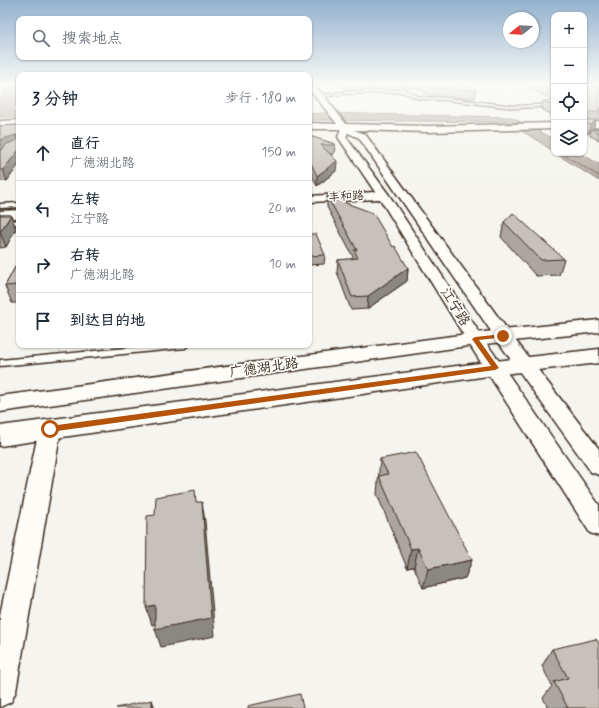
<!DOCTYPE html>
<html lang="zh">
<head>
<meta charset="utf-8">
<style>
  :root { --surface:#fff; --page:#f2f2f3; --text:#1f2937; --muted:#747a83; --line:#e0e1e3 }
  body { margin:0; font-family:Mynerve,"LXGW WenKai TC",sans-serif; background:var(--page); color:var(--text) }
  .controls { position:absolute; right:12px; top:12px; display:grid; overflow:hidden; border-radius:8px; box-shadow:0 1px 3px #0004 }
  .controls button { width:36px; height:36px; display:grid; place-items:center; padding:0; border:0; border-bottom:1px solid var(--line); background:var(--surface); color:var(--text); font:20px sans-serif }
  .compass { position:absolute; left:503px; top:12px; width:36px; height:36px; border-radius:50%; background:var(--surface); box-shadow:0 1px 3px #0004; rotate:252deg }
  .stop { position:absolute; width:12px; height:12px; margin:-9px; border:3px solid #b45309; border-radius:50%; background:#fff }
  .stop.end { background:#b45309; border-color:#fff; box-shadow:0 1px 4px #0008 }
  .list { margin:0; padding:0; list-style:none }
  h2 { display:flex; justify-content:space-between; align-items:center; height:52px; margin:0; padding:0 16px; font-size:17px }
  h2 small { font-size:13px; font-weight:400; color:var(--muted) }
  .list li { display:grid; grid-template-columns:26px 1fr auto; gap:12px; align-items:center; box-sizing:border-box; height:56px; padding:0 16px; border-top:1px solid var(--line) }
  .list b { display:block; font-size:15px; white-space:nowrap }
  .list p { margin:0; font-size:13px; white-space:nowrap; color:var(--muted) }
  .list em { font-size:13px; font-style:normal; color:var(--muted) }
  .icon { flex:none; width:22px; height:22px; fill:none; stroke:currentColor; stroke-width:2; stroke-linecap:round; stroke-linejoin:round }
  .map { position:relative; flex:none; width:599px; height:708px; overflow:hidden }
  .search { position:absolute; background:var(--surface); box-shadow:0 1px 3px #0004; left:16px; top:16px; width:296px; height:44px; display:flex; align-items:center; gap:10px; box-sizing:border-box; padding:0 14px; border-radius:8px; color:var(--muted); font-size:15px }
  .panel { position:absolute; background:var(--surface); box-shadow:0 1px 3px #0004; left:16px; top:72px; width:296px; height:276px; border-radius:8px }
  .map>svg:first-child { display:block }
</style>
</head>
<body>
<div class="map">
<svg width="599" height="708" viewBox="0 0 599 708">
  <rect width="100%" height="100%" fill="#f5f4ee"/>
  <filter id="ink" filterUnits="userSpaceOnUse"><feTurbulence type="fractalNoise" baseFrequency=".025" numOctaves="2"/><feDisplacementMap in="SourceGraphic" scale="8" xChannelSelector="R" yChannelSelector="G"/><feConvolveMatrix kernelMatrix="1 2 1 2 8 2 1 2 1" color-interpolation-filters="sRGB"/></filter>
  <g filter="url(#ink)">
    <g fill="#b4aca4" stroke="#84786e">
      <polygon points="6,84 19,84 19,99 12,111 19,112 19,117 0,117 0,99"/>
      <polygon points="320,113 511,117 554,139 554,152 537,140 506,122 502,122 309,120 309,114"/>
      <polygon points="555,153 580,153 599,164 599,181"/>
    </g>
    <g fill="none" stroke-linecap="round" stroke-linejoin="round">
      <polyline stroke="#6b5e54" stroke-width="1" points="561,153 599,176"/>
      <g stroke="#3b2a1e" stroke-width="3">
        <g id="lane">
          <polygon points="393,84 397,84 405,90 420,97 446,98 516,106 554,104 554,106 516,108 446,100 419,99 403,92 343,94 320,97 318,96 343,92 401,90"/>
          <polygon points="527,84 554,97 554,99 522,84"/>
          <polygon points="19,203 19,207 0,208 0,204"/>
          <polygon points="19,220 19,224 0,226 0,222"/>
          <polygon points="157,345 189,345 185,348 0,366 0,360"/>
        </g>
      </g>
      <g stroke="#3b2a1e" stroke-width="3">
        <g id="street">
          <polygon points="309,84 321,92 346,124 428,126 554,123 554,129 428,132 354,130 365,134 509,332 599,449 599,475 591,472 497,340 359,138 348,133 346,137 389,195 483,338 599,505 599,536 590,533 466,339 380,199 309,202 309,196 375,192 338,137 341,129 309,129 309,123 337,124 315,96 309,90"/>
          <polygon points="19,120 19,126 0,127 0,121"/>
          <polygon points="599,121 599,127 584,128 584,122"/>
          <polygon points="19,210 19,218 0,219 0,211"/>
          <polygon points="50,421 57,424 61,429 16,691 11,702 0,707 0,615 39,429 43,424"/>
        </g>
      </g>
      <g stroke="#3b2a1e" stroke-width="3">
        <polygon id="secondary" points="343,123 347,124 350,129 349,131 341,131 338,126"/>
      </g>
      <g stroke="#3b2a1e" stroke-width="3">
        <g id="primary">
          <polygon points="599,320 599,332 475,345 0,412 0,396 475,333"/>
          <polygon points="599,349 599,363 495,375 0,446 0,426 495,361"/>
        </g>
      </g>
      <use href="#lane" fill="#fdfcf7" fill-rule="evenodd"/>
      <use href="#street" fill="#fdfcf7" fill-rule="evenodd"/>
      <use href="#secondary" fill="#fdfcf7" fill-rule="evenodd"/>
      <use href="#primary" fill="#fdfcf7" fill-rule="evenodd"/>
    </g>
    <g fill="#aba6a1" stroke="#3b2a1e">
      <polygon points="340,84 397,84 397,89 346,90"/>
      <polygon points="399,84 466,84 476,90 475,98 463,98 430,96 418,88 405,88"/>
      <polygon points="533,84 554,84 554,94 546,90 547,85 536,85"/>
      <polygon points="584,84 599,84 599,120 595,121 593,129 599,129 599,140 590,136 591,130 588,134 584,132"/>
      <polygon points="554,100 554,116 541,109 543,101"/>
      <polygon points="19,125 19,164 7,181 0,181 0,152 1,150 0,150 0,126"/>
      <polygon points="309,136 335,144 334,154 330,154 336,171 317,186 309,168"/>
      <polygon points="327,196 393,247 408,268 407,281 367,309 351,310 337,272 338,260 353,259 353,257 327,207"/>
      <polygon points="0,215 11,215 16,229 6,247 0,248"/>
      <polygon points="504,222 564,259 559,275 536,276 501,237"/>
      <polygon points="309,234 325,255 324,264 309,265"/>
      <polygon points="19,260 19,303 12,303 5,286"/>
      <polygon points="380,459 472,560 465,578 423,588 414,567 407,568 377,494"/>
      <polygon points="552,649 599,708 548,708 543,698 552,686 542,666"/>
    </g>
    <g fill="#8b8783" stroke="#3b2a1e">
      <polygon points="314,84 333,84 314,86"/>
      <polygon points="596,120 593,129 592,129 588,134 591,125"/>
      <polygon points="16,135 19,145 0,150 0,140"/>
      <polygon points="19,150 19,164 7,181 3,170"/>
      <polygon points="337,161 336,171 317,186 317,176"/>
      <polygon points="11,215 16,229 6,247 0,232"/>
      <polygon points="408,268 407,281 367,309 368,296"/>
      <polygon points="202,502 205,521 215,636 161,647 155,629"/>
      <polygon points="418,548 414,567 407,568 411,549"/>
      <polygon points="472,560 465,578 423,588 428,569"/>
      <polygon points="155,605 161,623 152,625 146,607"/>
      <polygon points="152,700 155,708 152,708"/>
    </g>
    <g fill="#c7c1bb" stroke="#3b2a1e">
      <polygon points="425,84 466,84 476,90 464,90 431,88"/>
      <polygon points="584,84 589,84 599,88 599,112 586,112 586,120 596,120 591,125 584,122 584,99 585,99 584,98"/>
      <polygon points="554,100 554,106 543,101"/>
      <polygon points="19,125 19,150 3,170 0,170 0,152 7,144 16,141 18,136 16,135 0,140 0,126"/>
      <polygon points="592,129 599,129 599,133"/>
      <polygon points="309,136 335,144 335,145 321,145 337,161 317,176 309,159"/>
      <polygon points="327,196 373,213 393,247 395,246 408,268 368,296 352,297 338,260 358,258 354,250 357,250"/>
      <polygon points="513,213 564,259 541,260 504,222"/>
      <polygon points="0,215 11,215 0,232"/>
      <polygon points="309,234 316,234 325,255 309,256"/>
      <polygon points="19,260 19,285 5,286"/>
      <polygon points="416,452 472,560 428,569 418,548 411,549 379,476 388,474 380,459"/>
      <polygon points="195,490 196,502 202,502 211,618 155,629 155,605 146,607 147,516 155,515 156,497"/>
      <polygon points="596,639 599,644 599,708 568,708 554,682 568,678 552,649"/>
      <polygon points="300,694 303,708 248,708 248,706"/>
      <polygon points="152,700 152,708 116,708"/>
    </g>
  </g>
  <linearGradient id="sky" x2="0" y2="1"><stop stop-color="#93b1cd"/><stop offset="0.46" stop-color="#fafaf7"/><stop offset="1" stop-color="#fafaf7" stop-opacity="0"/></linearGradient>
  <rect width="599" height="183" fill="url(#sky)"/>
  <polygon fill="#b45309" points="503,334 506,336 505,337 479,340 499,368 495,370 50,432 46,429 50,426 491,366 472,339 475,337"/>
  <g text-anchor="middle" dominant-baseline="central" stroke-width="3.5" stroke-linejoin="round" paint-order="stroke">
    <g font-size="12" fill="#3b2a1e" stroke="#fdfcf7">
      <text transform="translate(346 197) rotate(-3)">丰和路</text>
    </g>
    <g font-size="14" fill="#3b2a1e" stroke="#fdfcf7">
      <text transform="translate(455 307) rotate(58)">江宁路</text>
      <text transform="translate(264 368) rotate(-8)">广德湖北路</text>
    </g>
  </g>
</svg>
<div class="controls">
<button>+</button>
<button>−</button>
<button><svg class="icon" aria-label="locate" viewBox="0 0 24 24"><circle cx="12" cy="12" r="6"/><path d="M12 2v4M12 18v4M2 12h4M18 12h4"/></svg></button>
<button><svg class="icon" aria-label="layers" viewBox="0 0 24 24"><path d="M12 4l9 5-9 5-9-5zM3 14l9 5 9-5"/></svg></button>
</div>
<svg class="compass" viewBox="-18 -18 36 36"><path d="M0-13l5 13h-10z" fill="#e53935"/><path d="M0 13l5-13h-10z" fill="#747a83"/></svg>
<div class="stop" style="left:50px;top:429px"></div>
<div class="stop end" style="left:503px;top:336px"></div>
<div class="search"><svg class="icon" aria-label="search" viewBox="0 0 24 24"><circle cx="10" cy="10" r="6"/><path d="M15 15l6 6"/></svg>搜索地点</div>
<section class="panel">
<h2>3 分钟<small>步行 · 180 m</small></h2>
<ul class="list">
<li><svg class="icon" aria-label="ahead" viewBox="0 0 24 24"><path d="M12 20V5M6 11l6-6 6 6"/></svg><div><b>直行</b><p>广德湖北路</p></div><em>150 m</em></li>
<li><svg class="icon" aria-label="left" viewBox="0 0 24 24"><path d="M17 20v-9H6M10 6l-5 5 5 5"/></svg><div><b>左转</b><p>江宁路</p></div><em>20 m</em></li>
<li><svg class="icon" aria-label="right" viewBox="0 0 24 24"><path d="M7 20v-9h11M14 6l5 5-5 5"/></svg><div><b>右转</b><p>广德湖北路</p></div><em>10 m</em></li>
<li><svg class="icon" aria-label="arrive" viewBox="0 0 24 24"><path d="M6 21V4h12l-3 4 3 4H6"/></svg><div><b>到达目的地</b></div></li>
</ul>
</section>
</div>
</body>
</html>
